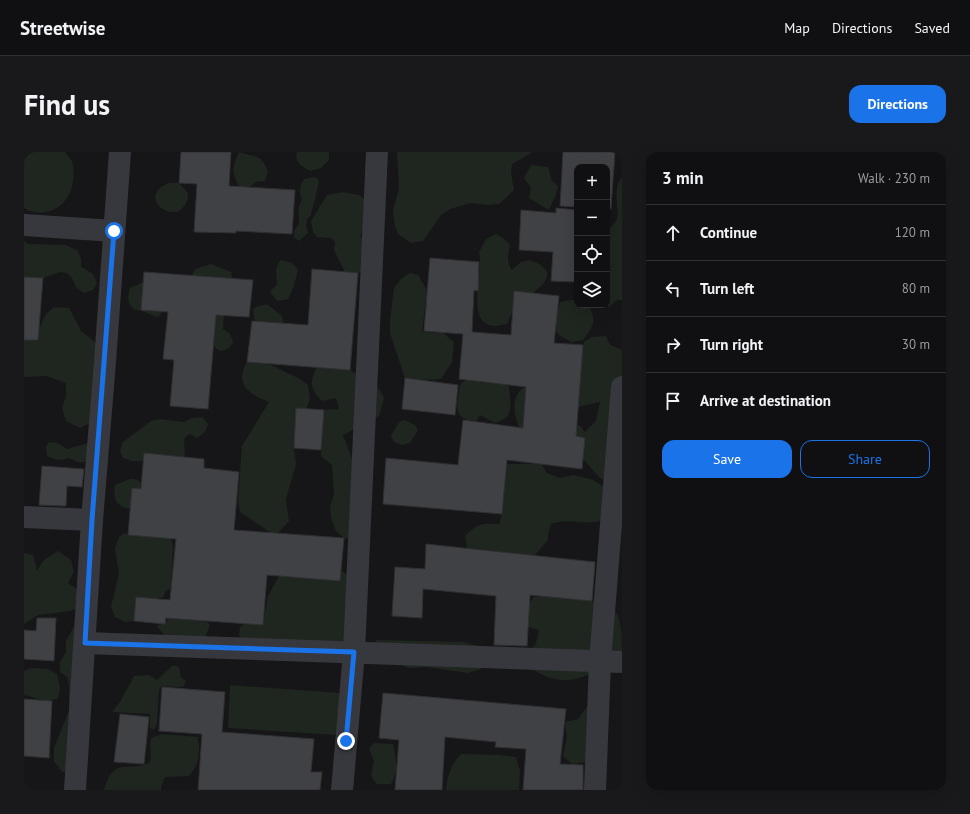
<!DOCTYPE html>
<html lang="en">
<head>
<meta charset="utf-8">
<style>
  :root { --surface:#101012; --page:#19191b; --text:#f1f3f6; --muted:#9c9d9f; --line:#303032; --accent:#1a73e8 }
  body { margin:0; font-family:"PT Sans",sans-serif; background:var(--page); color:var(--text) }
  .controls { position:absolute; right:12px; top:12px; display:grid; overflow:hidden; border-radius:8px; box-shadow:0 4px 16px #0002 }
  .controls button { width:36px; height:36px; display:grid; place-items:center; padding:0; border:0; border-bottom:1px solid var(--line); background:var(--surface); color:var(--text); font:20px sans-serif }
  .stop { position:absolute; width:12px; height:12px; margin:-9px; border:3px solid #1a73e8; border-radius:50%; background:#fff }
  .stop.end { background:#1a73e8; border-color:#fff; box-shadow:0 1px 4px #0008 }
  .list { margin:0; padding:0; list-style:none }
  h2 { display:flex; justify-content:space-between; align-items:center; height:52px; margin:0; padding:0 16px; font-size:17px }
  h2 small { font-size:13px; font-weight:400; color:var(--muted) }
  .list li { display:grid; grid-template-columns:26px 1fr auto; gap:12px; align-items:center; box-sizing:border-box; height:56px; padding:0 16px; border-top:1px solid var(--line) }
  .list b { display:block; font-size:15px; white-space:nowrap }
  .list em { font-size:13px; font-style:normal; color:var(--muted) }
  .actions { display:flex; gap:8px; padding:12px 16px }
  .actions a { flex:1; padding:9px 0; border:1px solid var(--accent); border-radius:12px; text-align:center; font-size:14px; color:var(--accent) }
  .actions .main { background:var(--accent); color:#fff }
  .icon { flex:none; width:22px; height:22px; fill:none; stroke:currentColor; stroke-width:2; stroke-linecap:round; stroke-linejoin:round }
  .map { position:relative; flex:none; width:598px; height:638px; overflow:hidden; border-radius:12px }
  header { display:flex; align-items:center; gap:24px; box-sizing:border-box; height:56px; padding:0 20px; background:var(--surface); border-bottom:1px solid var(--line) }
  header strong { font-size:19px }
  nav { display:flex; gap:22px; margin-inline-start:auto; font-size:14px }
  .intro { display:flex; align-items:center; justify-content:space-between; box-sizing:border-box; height:96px; padding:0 24px }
  h1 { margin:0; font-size:28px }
  .button { padding:10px 18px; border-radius:12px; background:var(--accent); color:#fff; font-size:14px; font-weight:700 }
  main { display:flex; gap:24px; padding:0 24px }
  aside { flex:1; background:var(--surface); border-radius:12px; box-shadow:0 4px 16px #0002 }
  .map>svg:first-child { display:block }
</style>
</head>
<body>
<header>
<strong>Streetwise</strong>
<nav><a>Map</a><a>Directions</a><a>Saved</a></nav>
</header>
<div class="intro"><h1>Find us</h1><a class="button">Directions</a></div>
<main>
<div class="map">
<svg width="598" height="638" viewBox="0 0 598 638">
  <rect width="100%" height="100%" fill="#161618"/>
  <g fill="#1e261f">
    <path d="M0,0H41C44,4 49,9 49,13C53,38 39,64 11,60C6,59 3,59 0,55Z"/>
    <path d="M215,0C233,6 237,1 244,20L241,29L232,30L224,36L216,35C207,22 208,14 215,0Z"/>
    <polygon points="273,0 305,0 305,8 297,16 286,19 276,13 272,6"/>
    <polygon points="373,0 509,0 488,12 487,20 490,38 475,52 464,53 447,51 426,57 417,63 399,89 387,91 374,82 371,74 369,58 375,37"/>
    <polygon points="507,13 524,15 528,29 534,34 532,42 525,58 505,46 507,36 500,26"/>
    <path d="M292,25L295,30L287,63L283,67L282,73L284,81L275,89L270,85V79C281,69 269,61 278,48C275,40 275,35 280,27Z"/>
    <path d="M598,25V148H593L585,155L580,153H583V79C586,76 590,73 592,69C597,58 587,40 598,25Z"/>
    <path d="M146,31H155L164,41C164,51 161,55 153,60C131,62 121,38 146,31Z"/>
    <polygon points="319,40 335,43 346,50 341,74 336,85 342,86 345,117 334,121 321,120 310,98 311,90 307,86 293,85 289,80 287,69 303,43"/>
    <path d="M472,82L479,86L486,93C484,102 482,110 488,118L497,110L505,108C548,122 503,142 490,158C487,161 485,168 483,172C435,185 461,123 455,100L462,87Z"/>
    <path d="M0,89L4,92L42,93L54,99L57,107V115C66,119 70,122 73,131L69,138L60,141L52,135L48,126L43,121L36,120L19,126L0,125Z"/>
    <polygon points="256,108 268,111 274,117 270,134 264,147 253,149 249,144 246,139 253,133 252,117"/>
    <path d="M187,112L207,120L211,138L200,160L199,177L206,182L209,190C205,198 197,203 190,194L191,172L158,168L166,128L171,117Z"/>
    <polygon points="386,121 394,123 403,138 398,180 419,181 430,190 428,210 417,227 400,228 381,226 366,181 366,168 370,136 378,126"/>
    <path d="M119,130L131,132L142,156L134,165C126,163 119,158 111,158C103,152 103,145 106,136Z"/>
    <path d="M553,147V153H564C574,169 569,174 559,188L547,190L535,183L533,180L530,173L536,150Z"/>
    <polygon points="243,152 258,164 262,180 233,180 229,158 232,155"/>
    <polygon points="30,155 45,156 57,179 81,198 68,270 56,276 42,269 38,256 42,244 42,231 23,224 0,225 0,171 12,178 16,175 22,162"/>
    <polygon points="582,184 586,193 598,198 598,270 586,332 575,325 559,307 561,286 539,283 549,270 556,274 561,280 572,269 576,250 554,255 558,198 560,190 568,185"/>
    <path d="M223,210L243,211L276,227L284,233L286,246L270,296L272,312L262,347L265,369L254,381H247L216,360L214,349L218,294L245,250C225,242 210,233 223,210Z"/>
    <path d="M293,215L326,218L355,237L360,246L355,264L319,283L328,307L332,386H320L312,379L307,366L306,355L310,342L308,313L297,304L300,258L315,257L312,246L298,249C286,236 285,231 293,215Z"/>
    <path d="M456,222V230L483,233L485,235C486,251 492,265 471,271L456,263L452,269C433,269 431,257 435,241C435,238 435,234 437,232C440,227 451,225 456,222Z"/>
    <path d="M502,234L524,269L496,277C489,262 486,243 502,234Z"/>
    <path d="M178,265L184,272L181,280L173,286L166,282L161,285C159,291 162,297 160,305L120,301L119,309H108L99,306L96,299L99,290L127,269L136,267L160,270L168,266Z"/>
    <polygon points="381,268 391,273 394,278 386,291 378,293 370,290 367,284 375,270"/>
    <path d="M25,290L34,291L43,297L65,291L68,299L61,310H54L45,306C36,309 31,308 23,304L22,295Z"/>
    <path d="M483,312H517L523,321L536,326L549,323L558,325L569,328L580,335L579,368C563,374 545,366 527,372L524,381V388L510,404L481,413L478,400L443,396L441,384C452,372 459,371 475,372L478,362Z"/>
    <path d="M106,327C115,327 117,329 119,337L107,357C92,355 89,347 91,333Z"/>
    <polygon points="100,381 105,383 146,385 149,393 147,436 142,439 139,445 132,447 112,445 110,469 101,470 91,465 87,455 95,421 91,396 95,385"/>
    <polygon points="34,399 47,408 50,420 44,431 53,437 56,455 46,459 14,463 0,472 0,401 9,403 13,418 20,408"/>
    <polygon points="317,419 330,426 323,493 220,488 215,483 216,475 221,471 239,472 244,444 255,424 316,429"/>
    <path d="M516,444C536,446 579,445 593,462C598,471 598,489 598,501C569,522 544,540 510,518L507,499L512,491L515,478L504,475L505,452L510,445Z"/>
    <polygon points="145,466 181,468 186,473 179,490 143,485 133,475 137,471 141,472"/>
    <polygon points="56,471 73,482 53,618 38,620 30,609 30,596 45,559 45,532 43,525 36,520 36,510 42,500 42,489 49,476"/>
    <polygon points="352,488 439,490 461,496 468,505 457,517 444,521 402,515 385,516 371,511 348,497"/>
    <polygon points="149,513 155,515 157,525 162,529 159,535 137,534 135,538 133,572 130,578 126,575 126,562 88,560 96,550 110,524 125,523 133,528"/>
    <path d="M6,516L24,517L33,522L36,537L34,546C21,552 12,545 0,543V519Z"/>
    <polygon points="206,533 316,541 312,583 204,576"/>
    <polygon points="567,549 572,609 548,612 539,604 543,585 541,570 554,567"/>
    <path d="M138,582L174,585C176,600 176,612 165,624L141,625L137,634V638H80C90,602 105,622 126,610C128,601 125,595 127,586Z"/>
    <path d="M350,591L369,592C372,607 375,618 367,632H353L347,624L350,609L345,597Z"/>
    <path d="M437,602L475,603L492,605L496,619L495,638H422C423,624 427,612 437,602Z"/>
  </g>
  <g fill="#404145" stroke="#303034">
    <polygon points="157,0 207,0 205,34 271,38 268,82 212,79 212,81 170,80 173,32 155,31"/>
    <polygon points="539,0 591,0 587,57 583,57 583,15 553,15 553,55 536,54"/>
    <polygon points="532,56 553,58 553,130 527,129 529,100 495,98 497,58 532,61"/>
    <polygon points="406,106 455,110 454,139 450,138 448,180 487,183 490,139 535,144 530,191 559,193 552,284 561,286 558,317 483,308 478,362 359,352 362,306 434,313 439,268 499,276 502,235 435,227 439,182 400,179"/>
    <polygon points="288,117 334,121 326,218 223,210 228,169 284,173"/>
    <polygon points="120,120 229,128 225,165 192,163 184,257 146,254 150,208 139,207 144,160 117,158"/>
    <polygon points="0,125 19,126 14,188 0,188"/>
    <polygon points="381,226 434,233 431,263 378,257"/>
    <polygon points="272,256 300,258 297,298 270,296"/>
    <polygon points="120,301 180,307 180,316 215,320 210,378 320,386 316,429 243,423 239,473 142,466 141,472 110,469 112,445 146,448 152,387 104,383 108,336 117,337"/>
    <polygon points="18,314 60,317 58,335 43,334 42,354 15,353"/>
    <polygon points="402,392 571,410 568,449 506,443 503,494 470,493 472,444 399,437 398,466 368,464 371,415 401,417"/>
    <polygon points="13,466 32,466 30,509 0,507 0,478 12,479"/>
    <polygon points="138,535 201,540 198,580 290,587 287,620 298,620 296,638 174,638 178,582 135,579"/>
    <polygon points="359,541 542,557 536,612 559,613 559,638 499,638 502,597 471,595 472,590 421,585 418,638 371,638 375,588 355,586"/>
    <polygon points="0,547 28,549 25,606 0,604"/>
    <polygon points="96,562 125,565 120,612 90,610"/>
  </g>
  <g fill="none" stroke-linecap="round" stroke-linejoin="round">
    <g stroke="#37383d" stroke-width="22">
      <polyline points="0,73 90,79"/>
      <polyline points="0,365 68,368"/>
      <polyline points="61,491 598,510"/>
      <polyline points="51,638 68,368 81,210 96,0"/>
      <polyline points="318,638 330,500 353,0"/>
      <polyline points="571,638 576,510 598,235"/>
    </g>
  </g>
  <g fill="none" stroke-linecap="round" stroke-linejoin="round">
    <polyline stroke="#1a73e8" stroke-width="5" points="90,79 68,368 61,491 330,500 322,589"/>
  </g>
</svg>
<div class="controls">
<button>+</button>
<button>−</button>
<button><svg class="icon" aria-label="locate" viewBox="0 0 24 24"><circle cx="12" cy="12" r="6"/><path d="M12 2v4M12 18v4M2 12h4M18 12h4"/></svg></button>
<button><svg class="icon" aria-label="layers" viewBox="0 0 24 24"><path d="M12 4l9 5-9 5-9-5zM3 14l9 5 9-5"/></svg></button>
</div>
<div class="stop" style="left:90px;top:79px"></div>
<div class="stop end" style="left:322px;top:589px"></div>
</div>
<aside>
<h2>3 min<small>Walk · 230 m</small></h2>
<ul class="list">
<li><svg class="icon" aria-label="ahead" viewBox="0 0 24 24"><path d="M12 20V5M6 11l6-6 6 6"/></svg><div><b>Continue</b></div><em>120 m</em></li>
<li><svg class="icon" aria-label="left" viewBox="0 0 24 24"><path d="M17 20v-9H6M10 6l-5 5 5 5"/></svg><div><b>Turn left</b></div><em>80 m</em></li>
<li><svg class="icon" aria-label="right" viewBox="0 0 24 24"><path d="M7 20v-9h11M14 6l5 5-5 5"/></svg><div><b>Turn right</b></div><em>30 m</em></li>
<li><svg class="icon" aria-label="arrive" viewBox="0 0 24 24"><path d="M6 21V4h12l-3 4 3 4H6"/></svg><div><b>Arrive at destination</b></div></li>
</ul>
<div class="actions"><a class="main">Save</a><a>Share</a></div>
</aside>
</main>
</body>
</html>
